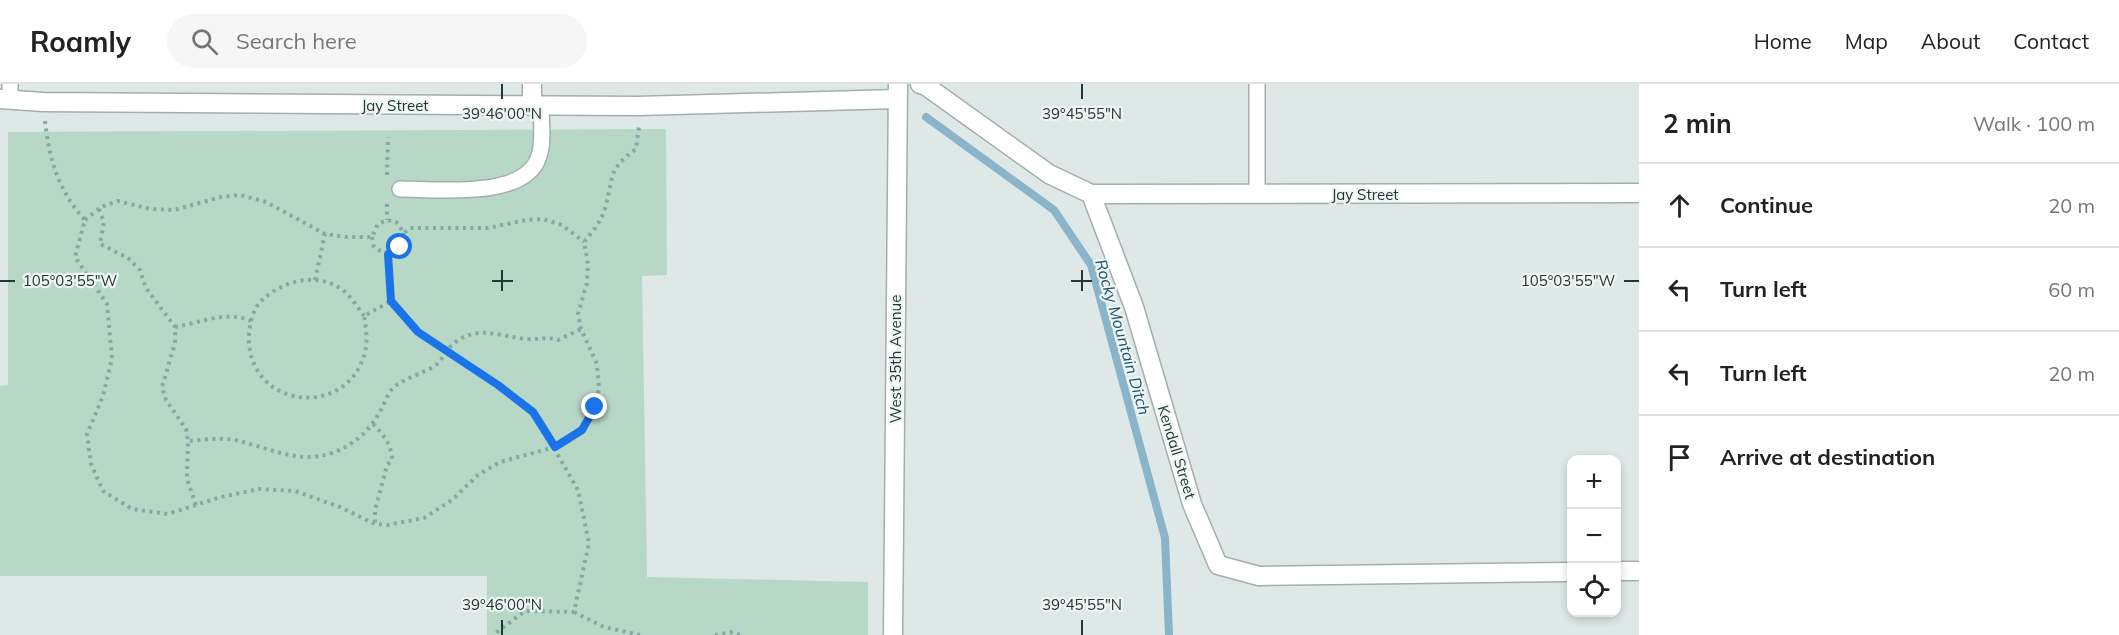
<!DOCTYPE html>
<html lang="en">
<head>
<meta charset="utf-8">
<style>
  :root { --surface:#fff; --page:#f6f6f6; --text:#222; --muted:#767676; --line:#e0e0e0 }
  body { margin:0; font-family:Mulish,sans-serif; background:var(--page); color:var(--text) }
  .controls { position:absolute; right:18px; bottom:18px; display:grid; overflow:hidden; border-radius:12px; box-shadow:0 3px 9px #0003 }
  .controls button { width:54px; height:54px; display:grid; place-items:center; padding:0; border:0; border-bottom:2px solid var(--line); background:var(--surface); color:var(--text); font:30px sans-serif }
  .stop { position:absolute; width:18px; height:18px; margin:-14px; border:4px solid #1a73e8; border-radius:50%; background:#fff }
  .stop.end { background:#1a73e8; border-color:#fff; box-shadow:0 2px 6px #0008 }
  .list { margin:0; padding:0; list-style:none }
  h2 { display:flex; justify-content:space-between; align-items:center; height:78px; margin:0; padding:0 24px; font-size:26px }
  h2 small { font-size:20px; font-weight:400; color:var(--muted) }
  .list li { display:grid; grid-template-columns:39px 1fr auto; gap:18px; align-items:center; box-sizing:border-box; height:84px; padding:0 24px; border-top:2px solid var(--line) }
  .list b { display:block; font-size:22px; white-space:nowrap }
  .list em { font-size:20px; font-style:normal; color:var(--muted) }
  .icon { flex:none; width:33px; height:33px; fill:none; stroke:currentColor; stroke-width:2; stroke-linecap:round; stroke-linejoin:round }
  .map { position:relative; flex:none; width:1639px; height:551px; overflow:hidden }
  header { display:flex; align-items:center; gap:36px; box-sizing:border-box; height:84px; padding:0 30px; background:var(--surface); border-bottom:2px solid var(--line) }
  header strong { font-size:28px }
  nav { display:flex; gap:33px; margin-inline-start:auto; font-size:21px }
  .search { width:420px; height:54px; background:var(--page); display:flex; align-items:center; gap:15px; box-sizing:border-box; padding:0 21px; border-radius:33px; color:var(--muted); font-size:22px }
  main { display:flex }
  aside { flex:1; background:var(--surface) }
  .map>svg:first-child { display:block }
</style>
</head>
<body>
<header>
<strong>Roamly</strong>
<div class="search"><svg class="icon" aria-label="search" viewBox="0 0 24 24"><circle cx="10" cy="10" r="6"/><path d="M15 15l6 6"/></svg>Search here</div>
<nav><a>Home</a><a>Map</a><a>About</a><a>Contact</a></nav>
</header>
<main>
<div class="map">
<svg width="1639" height="551" viewBox="0 0 1639 551">
  <rect width="100%" height="100%" fill="#dee8e6"/>
  <polygon fill="#b8d8c7" points="666,45 667,191 642,192 647,493 868,498 868,551 487,551 487,492 0,492 0,302 8,301 8,48"/>
  <g fill="none" stroke-linecap="round" stroke-linejoin="round">
    <polyline stroke="#89b4ca" stroke-width="8" points="926,33 1054,126 1091,181 1165,454 1169,551"/>
    <g stroke="#a2afad" stroke-width="18">
      <g id="service">
        <polyline points="10,0 10,15"/>
        <polyline points="1257,0 1257,110"/>
        <path d="M400,105C436,105 526,116 539,72C544,57 541,38 541,22"/>
      </g>
    </g>
    <g stroke="#a2afad" stroke-width="21">
      <g id="minor">
        <polyline points="532,0 532,22"/>
        <polyline points="920,0 926,2 1049,90 1091,110 1134,223 1192,420 1218,481 1259,492 1572,488"/>
        <polyline points="0,15 43,18 638,22 897,15"/>
        <polyline points="1091,110 1639,109"/>
        <polyline points="1616,487 1639,487"/>
      </g>
    </g>
    <g stroke="#a2afad" stroke-width="21">
      <polyline id="tertiary" points="893,551 898,0"/>
    </g>
    <g stroke="#81aaa5" stroke-width="4" stroke-dasharray="3 4.5" stroke-linecap="butt">
      <path d="M45,37C49,75 59,108 85,136L75,173L107,220L112,274L103,312L87,350L91,380L103,407L132,425L168,430L221,413L259,405L295,407L340,423L375,440L387,441L424,434L452,416L478,391L500,378L555,363L582,346L595,323L599,304L597,280L581,245L578,230L587,199L588,180L584,158C593,147 603,135 606,121C614,90 608,86 636,65L639,42"/>
      <polyline points="387,91 388,53"/>
      <polyline points="387,120 387,136"/>
      <polyline points="99,125 104,138 100,160 128,174 140,186 146,204 175,243 175,259 162,303 166,316 186,345 188,357"/>
      <polyline points="85,136 101,123 118,117 150,125 174,126 221,113 240,111 266,118 325,150 347,153 372,153 378,140 387,136 396,138 404,149 410,144 488,144 526,136 543,135 562,141 584,158"/>
      <path d="M372,153L374,163C388,174 405,167 404,149"/>
      <polyline points="388,170 391,217 418,248 498,301 533,328 578,406 589,459 574,528 525,527 493,551"/>
      <polyline points="315,196 325,150"/>
      <path d="M364,232C358,224 352,214 344,207C318,187 283,196 261,217C253,225 250,239 249,250C245,325 348,337 365,268C368,257 366,243 364,232L391,217"/>
      <path d="M175,243C199,239 227,226 251,237"/>
      <path d="M373,340C383,350 392,361 392,376L387,381L375,426V440"/>
      <path d="M196,421L187,395L188,357C202,356 220,353 234,356C266,362 297,381 332,369C352,362 369,348 379,329C384,322 387,311 392,305C403,294 420,291 433,283C444,276 446,264 457,257C480,241 502,253 527,255C539,256 547,252 558,256L581,245"/>
      <polyline points="574,528 604,543 640,551"/>
      <polyline points="715,551 733,548 740,551"/>
    </g>
    <use href="#service" stroke="#fff" stroke-width="15"/>
    <use href="#minor" stroke="#fff" stroke-width="18"/>
    <use href="#tertiary" stroke="#fff" stroke-width="18"/>
  </g>
  <g fill="none" stroke-linecap="round" stroke-linejoin="round">
    <polyline stroke="#1a73e8" stroke-width="8" points="400,163 394,168 388,170 391,217 418,248 498,301 533,328 555,363 582,346 595,323"/>
  </g>
  <path fill="none" stroke="#213735" stroke-width="2" d="M502,0V15M1082,0V15M502,186V207M1082,186V207M0,197H15M492,197H513M1071,197H1092M1624,197H1639M502,536V551M1082,536V551"/>
  <g text-anchor="middle" dominant-baseline="central" stroke-width="4.5" stroke-linejoin="round" paint-order="stroke">
    <g font-size="15" fill="#213735" stroke="#eef6f3">
      <text x="395" y="21">Jay Street</text>
      <text x="1365" y="110">Jay Street</text>
      <text transform="translate(895 275) rotate(-90)">West 35th Avenue</text>
      <text transform="translate(1177 368) rotate(73)">Kendall Street</text>
    </g>
    <g font-size="16" font-style="italic" fill="#20526d" stroke="#eef6f3">
      <text transform="translate(1123 253) rotate(74)">Rocky Mountain Ditch</text>
    </g>
  </g>
  <g font-size="15" text-anchor="middle" fill="#213735" stroke="#eef6f3" stroke-width="4.5" stroke-linejoin="round" paint-order="stroke">
    <text x="502" y="35">39°46'00"N</text>
    <text x="1082" y="35">39°45'55"N</text>
    <text x="1568" y="202">105°03'55"W</text>
    <text x="70" y="202">105°03'55"W</text>
    <text x="502" y="526">39°46'00"N</text>
    <text x="1082" y="526">39°45'55"N</text>
  </g>
</svg>
<div class="controls">
<button>+</button>
<button>−</button>
<button><svg class="icon" aria-label="locate" viewBox="0 0 24 24"><circle cx="12" cy="12" r="6"/><path d="M12 2v4M12 18v4M2 12h4M18 12h4"/></svg></button>
</div>
<div class="stop" style="left:400px;top:163px"></div>
<div class="stop end" style="left:595px;top:323px"></div>
</div>
<aside>
<h2>2 min<small>Walk · 100 m</small></h2>
<ul class="list">
<li><svg class="icon" aria-label="ahead" viewBox="0 0 24 24"><path d="M12 20V5M6 11l6-6 6 6"/></svg><div><b>Continue</b></div><em>20 m</em></li>
<li><svg class="icon" aria-label="left" viewBox="0 0 24 24"><path d="M17 20v-9H6M10 6l-5 5 5 5"/></svg><div><b>Turn left</b></div><em>60 m</em></li>
<li><svg class="icon" aria-label="left" viewBox="0 0 24 24"><path d="M17 20v-9H6M10 6l-5 5 5 5"/></svg><div><b>Turn left</b></div><em>20 m</em></li>
<li><svg class="icon" aria-label="arrive" viewBox="0 0 24 24"><path d="M6 21V4h12l-3 4 3 4H6"/></svg><div><b>Arrive at destination</b></div></li>
</ul>
</aside>
</main>
</body>
</html>
